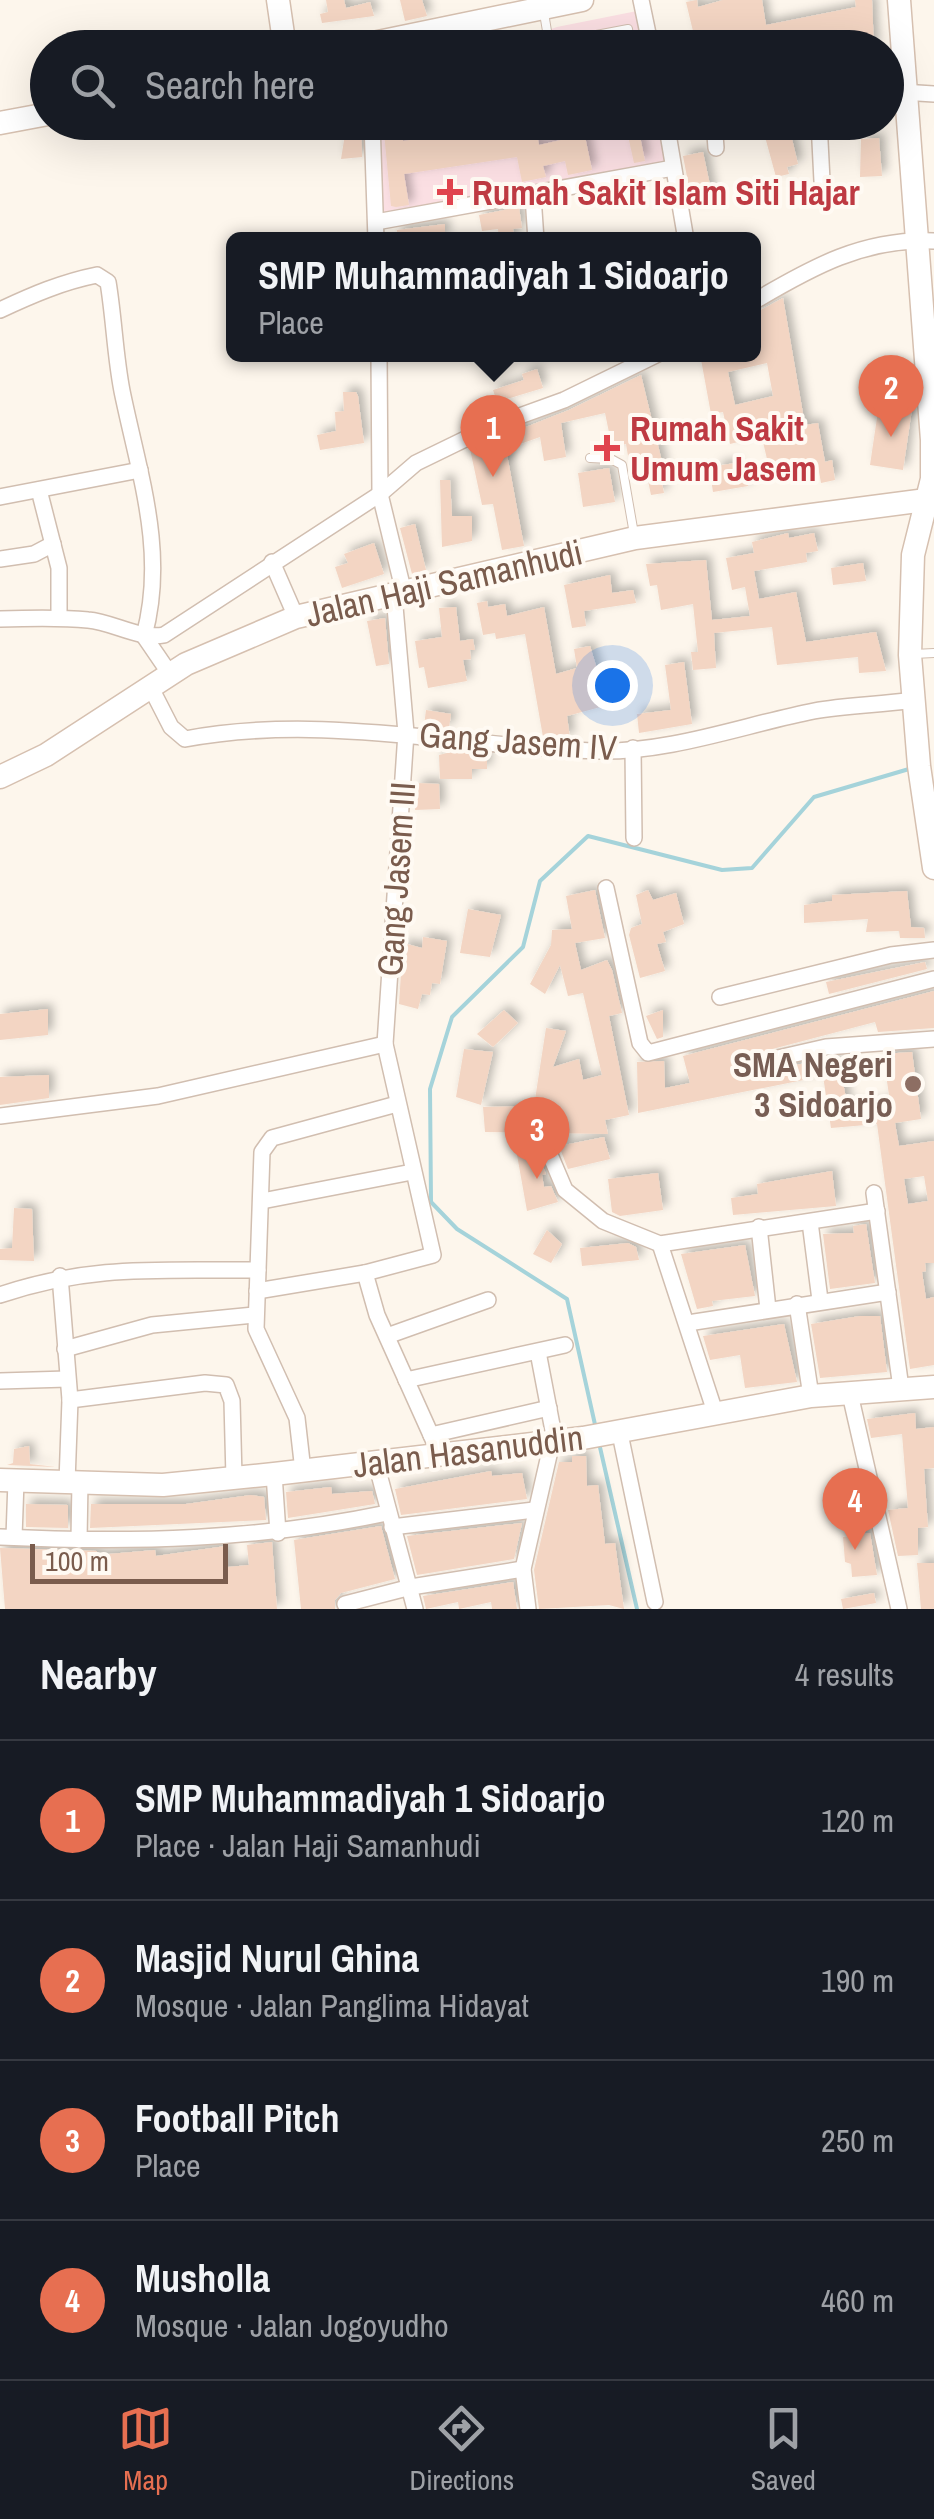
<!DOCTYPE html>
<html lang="en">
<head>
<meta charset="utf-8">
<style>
  :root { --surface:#171b24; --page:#242831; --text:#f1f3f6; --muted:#9ea1a6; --line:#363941; --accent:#e76f51 }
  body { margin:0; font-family:"Archivo Narrow",sans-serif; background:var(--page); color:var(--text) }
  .scale { position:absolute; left:30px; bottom:25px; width:198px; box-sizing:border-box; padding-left:10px; border:5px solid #7a5c4d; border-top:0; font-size:28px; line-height:35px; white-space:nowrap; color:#7a5c4d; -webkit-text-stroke:8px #fffaf3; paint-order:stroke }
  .you { position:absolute; left:612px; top:685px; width:35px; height:35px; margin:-25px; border:8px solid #fff; border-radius:50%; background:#1a73e8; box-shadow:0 0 0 15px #1a73e833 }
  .badge { display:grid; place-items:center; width:65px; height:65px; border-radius:50%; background:var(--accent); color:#fff; font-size:32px; font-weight:700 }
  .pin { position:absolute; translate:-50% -82px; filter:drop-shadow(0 2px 5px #0008) }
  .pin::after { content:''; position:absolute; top:52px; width:35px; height:30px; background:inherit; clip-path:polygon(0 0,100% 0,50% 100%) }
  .popup { position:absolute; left:226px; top:232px; width:535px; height:130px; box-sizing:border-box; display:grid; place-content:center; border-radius:15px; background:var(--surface); filter:drop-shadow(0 2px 8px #0005); font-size:32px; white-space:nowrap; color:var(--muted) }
  .popup b { font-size:38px; color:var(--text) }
  .popup::after { content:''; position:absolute; left:50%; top:100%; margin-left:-20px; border:20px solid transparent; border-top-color:var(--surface) }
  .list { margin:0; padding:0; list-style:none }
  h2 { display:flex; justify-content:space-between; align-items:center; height:130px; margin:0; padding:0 40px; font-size:42px }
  h2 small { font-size:32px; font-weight:400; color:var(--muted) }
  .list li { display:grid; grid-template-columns:65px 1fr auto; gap:30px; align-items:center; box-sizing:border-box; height:160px; padding:0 40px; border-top:2px solid var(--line) }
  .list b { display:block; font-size:38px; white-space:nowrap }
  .list p { margin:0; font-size:32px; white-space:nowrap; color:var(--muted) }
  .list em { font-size:32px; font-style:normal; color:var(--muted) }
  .icon { flex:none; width:55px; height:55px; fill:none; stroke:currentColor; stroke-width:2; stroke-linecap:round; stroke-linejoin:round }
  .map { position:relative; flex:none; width:934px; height:1609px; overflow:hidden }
  .search { position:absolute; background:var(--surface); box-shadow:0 10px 40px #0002; left:30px; right:30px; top:30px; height:110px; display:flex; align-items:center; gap:25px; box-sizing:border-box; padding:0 35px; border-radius:55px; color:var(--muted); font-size:38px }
  .sheet { height:770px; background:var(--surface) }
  nav { display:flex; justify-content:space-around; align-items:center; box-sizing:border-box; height:140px; border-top:2px solid var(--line); background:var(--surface); font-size:28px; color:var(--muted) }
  nav a { display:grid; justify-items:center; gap:5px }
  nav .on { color:var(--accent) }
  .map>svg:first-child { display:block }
</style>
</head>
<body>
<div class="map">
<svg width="934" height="1609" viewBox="0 0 934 1609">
  <defs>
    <filter id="shadow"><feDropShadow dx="5" dy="-5" stdDeviation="5" flood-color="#0004"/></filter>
  </defs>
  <rect width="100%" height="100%" fill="#fdf6ec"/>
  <g fill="#fbdfe3">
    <polygon points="637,11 645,48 498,48 557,27"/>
    <polygon points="376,123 659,123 668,166 378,219"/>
  </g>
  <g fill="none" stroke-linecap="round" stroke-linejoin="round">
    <g stroke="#a5d3da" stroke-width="4">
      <polyline points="596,1429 567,1299 457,1229 431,1202 430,1089 452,1017 523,947 540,881 588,836 722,870 752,868 814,797 909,769"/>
      <polyline points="599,1443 637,1609"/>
    </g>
  </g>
  <g fill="#f3d5c3" fill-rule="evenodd" filter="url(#shadow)">
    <polygon points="326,0 344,0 346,8 370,2 374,16 322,23 320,14 328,12"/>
    <polygon points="400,0 422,0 427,16 405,21"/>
    <polygon points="697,0 698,7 723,0 762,0 766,25 856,7 855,0 872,0 874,48 851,48 850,32 805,41 806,48 697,48 686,2"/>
    <polygon points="347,122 361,122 362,157 341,159"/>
    <polygon points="383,122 403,122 403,141 494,127 496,140 516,136 514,122 535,122 539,145 561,140 558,122 582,122 592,170 568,175 565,161 543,166 546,177 522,182 517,157 404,174 409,205 396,207 391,206"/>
    <polygon points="625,122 637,122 645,161 634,163"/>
    <polygon points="761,122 788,122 798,164 787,167 789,174 776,177"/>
    <polygon points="879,138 882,176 860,177 861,139"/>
    <polygon points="703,152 714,204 693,208 683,156"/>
    <polygon points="519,207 522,228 513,229 515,240 499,240 498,229 482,231 479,215"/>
    <polygon points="445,224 445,238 397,240 397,230"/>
    <path d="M783,298L805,425L818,423L825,462L832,460L835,480L821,483L818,466L771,476L759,425L740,430L742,441L730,444L723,412L711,414L700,354H753V329L760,328L757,312ZM767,363L773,396L735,405L728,372Z"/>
    <polygon points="537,369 543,388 497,402 493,390 524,380 522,374"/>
    <polygon points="641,375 664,470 659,470 664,493 651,495 645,466 630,468 626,444 612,447 605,413 561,423 566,457 544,461 540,437 506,449 524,546 502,550 493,504 482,505 470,449 569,410"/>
    <polygon points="343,392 356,392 358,396 364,443 320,450 317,435 336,431 335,412 344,411"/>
    <polygon points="879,404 912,409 903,470 870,465"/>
    <polygon points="735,463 737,475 746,473 748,486 713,492 711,479 718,478 716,466"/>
    <polygon points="609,468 615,502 583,507 578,473"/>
    <polygon points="440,480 450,480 452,516 472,516 472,541 442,547"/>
    <polygon points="415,524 426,570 412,574 400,528"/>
    <polygon points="788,533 789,538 814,533 818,551 806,553 807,562 754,571 759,599 796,592 806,642 876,632 886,671 859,673 858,657 777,665 772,627 714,633 716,668 693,670 691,652 698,652 693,604 661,610 657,585 650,586 646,564 706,560 712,620 750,616 745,587 732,590 726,558 754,553 752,542"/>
    <polygon points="374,543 384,574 342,588 335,567 348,563 344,554"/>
    <polygon points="863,563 866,581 833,585 831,568"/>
    <polygon points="610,575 612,593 633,590 636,603 584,611 586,626 572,628 564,585"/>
    <polygon points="487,601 488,607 505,604 507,616 544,607 556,674 577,668 574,649 590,646 608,705 567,716 570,738 543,737 525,634 496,639 495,633 483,635 477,603"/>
    <polygon points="456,607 460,641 473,639 475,650 470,650 471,659 463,660 467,681 428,688 424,667 419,668 415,641 442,637 439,608"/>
    <polygon points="385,618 389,664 376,666 367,621"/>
    <polygon points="684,662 692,724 639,733 637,714 671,710 665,665"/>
    <polygon points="426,710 451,714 449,728 424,726"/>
    <polygon points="456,751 487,754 487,769 472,769 472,779 440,779 439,755"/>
    <polygon points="418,783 439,784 440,809 415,810"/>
    <polygon points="595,890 605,938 575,943 581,970 607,960 612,970 622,1013 609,1016 629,1115 605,1120 608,1134 485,1132 483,1107 534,1106 546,1028 566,1031 553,1067 579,1059 583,1080 602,1075 583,993 568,996 560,965 545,994 530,984 551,945 552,930 572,929 566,896"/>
    <polygon points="648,890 653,900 676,893 684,924 663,932 666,942 657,944 665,971 640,978 629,935 631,928 642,924 636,895"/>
    <polygon points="907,891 911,927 924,928 925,938 900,938 899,931 866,932 868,919 804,923 804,905 832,901 832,895"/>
    <polygon points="468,909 501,915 490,957 460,953"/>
    <polygon points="423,937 447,941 440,984 432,983 430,995 422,994 418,1009 399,1004 403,943 422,948"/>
    <polygon points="925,962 927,969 829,994 826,982"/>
    <path d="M934,991V1028L878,1032L875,1022L738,1058L741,1072L838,1059L848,1107L890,1102L883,1054L912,1052L921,1119L895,1123L899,1146L934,1141V1263H925L926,1271L922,1272L926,1299L934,1297V1365L910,1369L877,1124L831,1128L823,1076L638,1113L637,1062L664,1061L665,1088L690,1083L683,1056ZM924,1176L928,1201L908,1204L904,1179Z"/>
    <polygon points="48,1009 48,1035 0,1040 0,1014"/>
    <polygon points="504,1010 518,1023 493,1047 477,1034"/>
    <polygon points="663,1010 663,1037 657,1039 646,1016"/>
    <polygon points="464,1049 493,1052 481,1105 456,1097"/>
    <polygon points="49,1075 49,1098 0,1105 0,1077"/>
    <polygon points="604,1137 610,1159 568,1169 559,1146"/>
    <polygon points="536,1151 546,1174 542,1175 544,1187 551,1186 558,1202 527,1211 517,1155"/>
    <polygon points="832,1171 836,1206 733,1215 731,1198 758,1194 757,1184"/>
    <polygon points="658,1173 663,1210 620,1216 612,1212 608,1179"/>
    <polygon points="14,1208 32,1209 34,1261 0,1260 0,1249 12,1248"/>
    <polygon points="866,1224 875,1283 830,1289 823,1234 854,1233 853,1226"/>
    <polygon points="547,1230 562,1244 551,1263 533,1254"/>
    <polygon points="628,1243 636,1247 639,1260 582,1266 580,1248"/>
    <polygon points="745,1245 755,1296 712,1301 713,1306 697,1309 681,1254"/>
    <polygon points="860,1316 880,1316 887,1372 820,1378 811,1324"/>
    <polygon points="784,1324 797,1382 745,1388 740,1355 710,1360 703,1336"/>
    <polygon points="915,1413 916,1429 934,1427 934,1468 924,1469 928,1527 918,1528 918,1555 898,1556 888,1510 908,1508 902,1434 871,1438 867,1419"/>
    <polygon points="29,1446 30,1464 56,1467 7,1465 13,1463 14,1449"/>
    <polygon points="572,1456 586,1456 587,1486 598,1485 605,1544 615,1543 624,1609 609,1605 539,1609 534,1570 559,1462 572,1462"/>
    <polygon points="491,1471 492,1476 522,1473 527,1499 401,1515 395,1489"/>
    <polygon points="331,1487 332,1494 372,1491 375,1504 288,1518 286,1492"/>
    <polygon points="251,1495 264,1497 266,1520 90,1528 91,1504 186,1504"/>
    <polygon points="26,1504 68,1505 68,1528 26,1527"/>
    <polygon points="522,1523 514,1559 417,1575 407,1536"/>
    <polygon points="381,1526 395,1579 341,1593 335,1600 335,1609 301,1609 294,1540"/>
    <polygon points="870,1533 877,1575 852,1577 851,1564 845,1562 843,1537"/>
    <polygon points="272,1542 277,1609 5,1609 0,1548 97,1551 97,1555 155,1550 156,1556 226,1546 228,1567 249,1565 247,1545"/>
    <polygon points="917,1563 934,1563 934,1609 921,1609"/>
    <polygon points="513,1582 517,1609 492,1609 491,1602 459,1609 458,1602 426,1609 423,1596"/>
    <polygon points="874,1593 876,1603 843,1609 841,1599"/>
  </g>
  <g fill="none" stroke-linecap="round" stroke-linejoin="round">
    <g stroke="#d1beb0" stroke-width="10">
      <g id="lane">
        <polyline points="544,13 549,43"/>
        <polyline points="528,48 628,29 631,48"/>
        <polyline points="432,122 433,130"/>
        <polyline points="590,458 611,459 622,465 634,534"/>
        <polyline points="914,654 934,653"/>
      </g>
    </g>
    <g stroke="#d1beb0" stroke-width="18">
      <g id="street">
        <polyline points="641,0 651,48"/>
        <polyline points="886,91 934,94"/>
        <polyline points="372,122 376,240"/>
        <polyline points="666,122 686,240"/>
        <polyline points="714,122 716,148"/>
        <polyline points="819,122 822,181"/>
        <polyline points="533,196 536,240"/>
        <polyline points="376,222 673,168"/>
        <path d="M753,302C812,267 864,238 934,241"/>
        <path d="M0,310C32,295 62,282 97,275L108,282C114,318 115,355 122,391C139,474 167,552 144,636"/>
        <polyline points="379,354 380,494 404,593"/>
        <polyline points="39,490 59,568 59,618"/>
        <polyline points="0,497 140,470"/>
        <polyline points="0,559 34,554 53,544"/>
        <polyline points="272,562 296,617"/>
        <path d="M0,619C29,618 59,617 88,620C113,622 140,640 164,635L380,494L416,463L492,426L564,400L658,354"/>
        <polyline points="144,636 170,674"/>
        <path d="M150,686L171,727L185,739C322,713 459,747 596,751C670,753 743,725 814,711C847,705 880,705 913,700"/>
        <polyline points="633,748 634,838"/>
        <polyline points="606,888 640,1043 648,1053 934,979"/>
        <polyline points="720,997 891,955 934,950"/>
        <polyline points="769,1060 826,1047 934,1039"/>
        <polyline points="0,1116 158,1096 385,1044"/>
        <polyline points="545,1143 565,1190 603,1221 660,1244 877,1211"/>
        <polyline points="874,1193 901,1388"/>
        <polyline points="262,1201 412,1172"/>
        <polyline points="810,1222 820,1300"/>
        <polyline points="759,1227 768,1309"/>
        <polyline points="660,1244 715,1412"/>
        <polyline points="365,1273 377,1315 440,1455"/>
        <polyline points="60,1276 70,1400 67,1482"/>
        <polyline points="257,1291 365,1273 433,1255 385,1044 406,733 394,595"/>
        <path d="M0,1295C91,1264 163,1271 258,1270"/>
        <polyline points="797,1304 811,1396"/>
        <polyline points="688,1323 888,1292"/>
        <polyline points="387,1336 488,1300"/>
        <polyline points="65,1349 152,1325 254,1315"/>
        <polyline points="538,1352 555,1441"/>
        <polyline points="406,1380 565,1345"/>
        <polyline points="0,1381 67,1379"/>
        <polyline points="850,1394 899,1609"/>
        <polyline points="70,1400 205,1383 226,1385 232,1401 234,1478"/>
        <polyline points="619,1429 655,1602"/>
        <polyline points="431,1435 549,1408"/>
        <polyline points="376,1463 415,1609"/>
        <polyline points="303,1471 297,1418 256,1329 262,1152 272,1138 397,1104"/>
        <polyline points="274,1474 278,1533"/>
        <polyline points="392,1527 534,1510"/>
        <path d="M0,1537C131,1543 259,1540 387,1513"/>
        <polyline points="14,1537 16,1481"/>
        <polyline points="79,1540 80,1482"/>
        <polyline points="345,1604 411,1587 523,1569"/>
        <polyline points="528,1609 523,1569 552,1442"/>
      </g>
    </g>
    <g stroke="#d6c0b0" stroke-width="25">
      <g id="secondary">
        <polyline points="278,0 285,48"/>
        <polyline points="899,0 932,440 932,479 913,555 910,655 919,766 934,868"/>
        <polyline points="349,48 582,0"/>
        <polyline points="0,123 48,114"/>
        <polyline points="0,777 46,755 186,664 296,617 635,538 934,499"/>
        <polyline points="0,1480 163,1485 274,1474 583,1438 811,1396 934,1387"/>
      </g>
    </g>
    <use href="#lane" stroke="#fff" stroke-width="8"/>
    <use href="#street" stroke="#fff" stroke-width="15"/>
    <use href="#secondary" stroke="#fff" stroke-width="22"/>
  </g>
  <g fill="#e0444e" stroke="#fffaf3" stroke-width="4">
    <path d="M445 177h10v10h10v10h-10v10h-10v-10h-10v-10h10z"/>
    <path d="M602 433h10v10h10v10h-10v10h-10v-10h-10v-10h10z"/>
  </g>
  <circle fill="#8d6e63" stroke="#fffaf3" stroke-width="4" cx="913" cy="1084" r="10"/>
  <g text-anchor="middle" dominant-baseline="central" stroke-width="8" stroke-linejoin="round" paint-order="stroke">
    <g font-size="35" font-weight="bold" fill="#be3a42" stroke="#fffaf3" text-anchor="start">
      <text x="472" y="192">Rumah Sakit Islam Siti Hajar</text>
      <text x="630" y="428">Rumah Sakit<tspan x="630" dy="40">Umum Jasem</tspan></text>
    </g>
    <g font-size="35" fill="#7a5c4d" stroke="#fffaf3">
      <text transform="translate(444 583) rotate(-13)">Jalan Haji Samanhudi</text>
      <text transform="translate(518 741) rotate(4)">Gang Jasem IV</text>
      <text transform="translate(396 879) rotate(-86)">Gang Jasem III</text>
      <text transform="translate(468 1451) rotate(-7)">Jalan Hasanuddin</text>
    </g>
    <g font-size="35" font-weight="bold" fill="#785e54" stroke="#fffaf3" text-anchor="end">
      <text x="893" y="1064">SMA Negeri<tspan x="893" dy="40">3 Sidoarjo</tspan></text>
    </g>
  </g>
</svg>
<div class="scale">100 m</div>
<div class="you"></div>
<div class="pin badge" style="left:493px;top:477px">1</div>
<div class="popup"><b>SMP Muhammadiyah 1 Sidoarjo</b>Place</div>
<div class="pin badge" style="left:891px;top:437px">2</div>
<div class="pin badge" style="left:537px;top:1179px">3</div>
<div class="pin badge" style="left:855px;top:1550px">4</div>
<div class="search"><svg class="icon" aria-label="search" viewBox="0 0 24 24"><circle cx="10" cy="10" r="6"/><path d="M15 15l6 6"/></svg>Search here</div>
</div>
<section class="sheet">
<h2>Nearby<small>4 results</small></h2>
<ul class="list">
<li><span class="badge">1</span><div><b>SMP Muhammadiyah 1 Sidoarjo</b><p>Place · Jalan Haji Samanhudi</p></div><em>120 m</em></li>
<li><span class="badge">2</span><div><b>Masjid Nurul Ghina</b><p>Mosque · Jalan Panglima Hidayat</p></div><em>190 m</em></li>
<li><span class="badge">3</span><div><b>Football Pitch</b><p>Place</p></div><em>250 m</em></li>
<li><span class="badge">4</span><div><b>Musholla</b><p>Mosque · Jalan Jogoyudho</p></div><em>460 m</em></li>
</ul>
</section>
<nav>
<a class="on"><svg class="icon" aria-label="map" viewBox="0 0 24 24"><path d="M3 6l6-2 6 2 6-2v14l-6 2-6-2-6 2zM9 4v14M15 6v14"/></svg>Map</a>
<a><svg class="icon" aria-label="directions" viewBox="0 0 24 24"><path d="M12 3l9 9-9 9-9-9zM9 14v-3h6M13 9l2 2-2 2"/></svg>Directions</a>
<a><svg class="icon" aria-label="saved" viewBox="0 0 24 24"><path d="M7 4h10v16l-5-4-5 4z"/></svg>Saved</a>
</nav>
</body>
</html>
